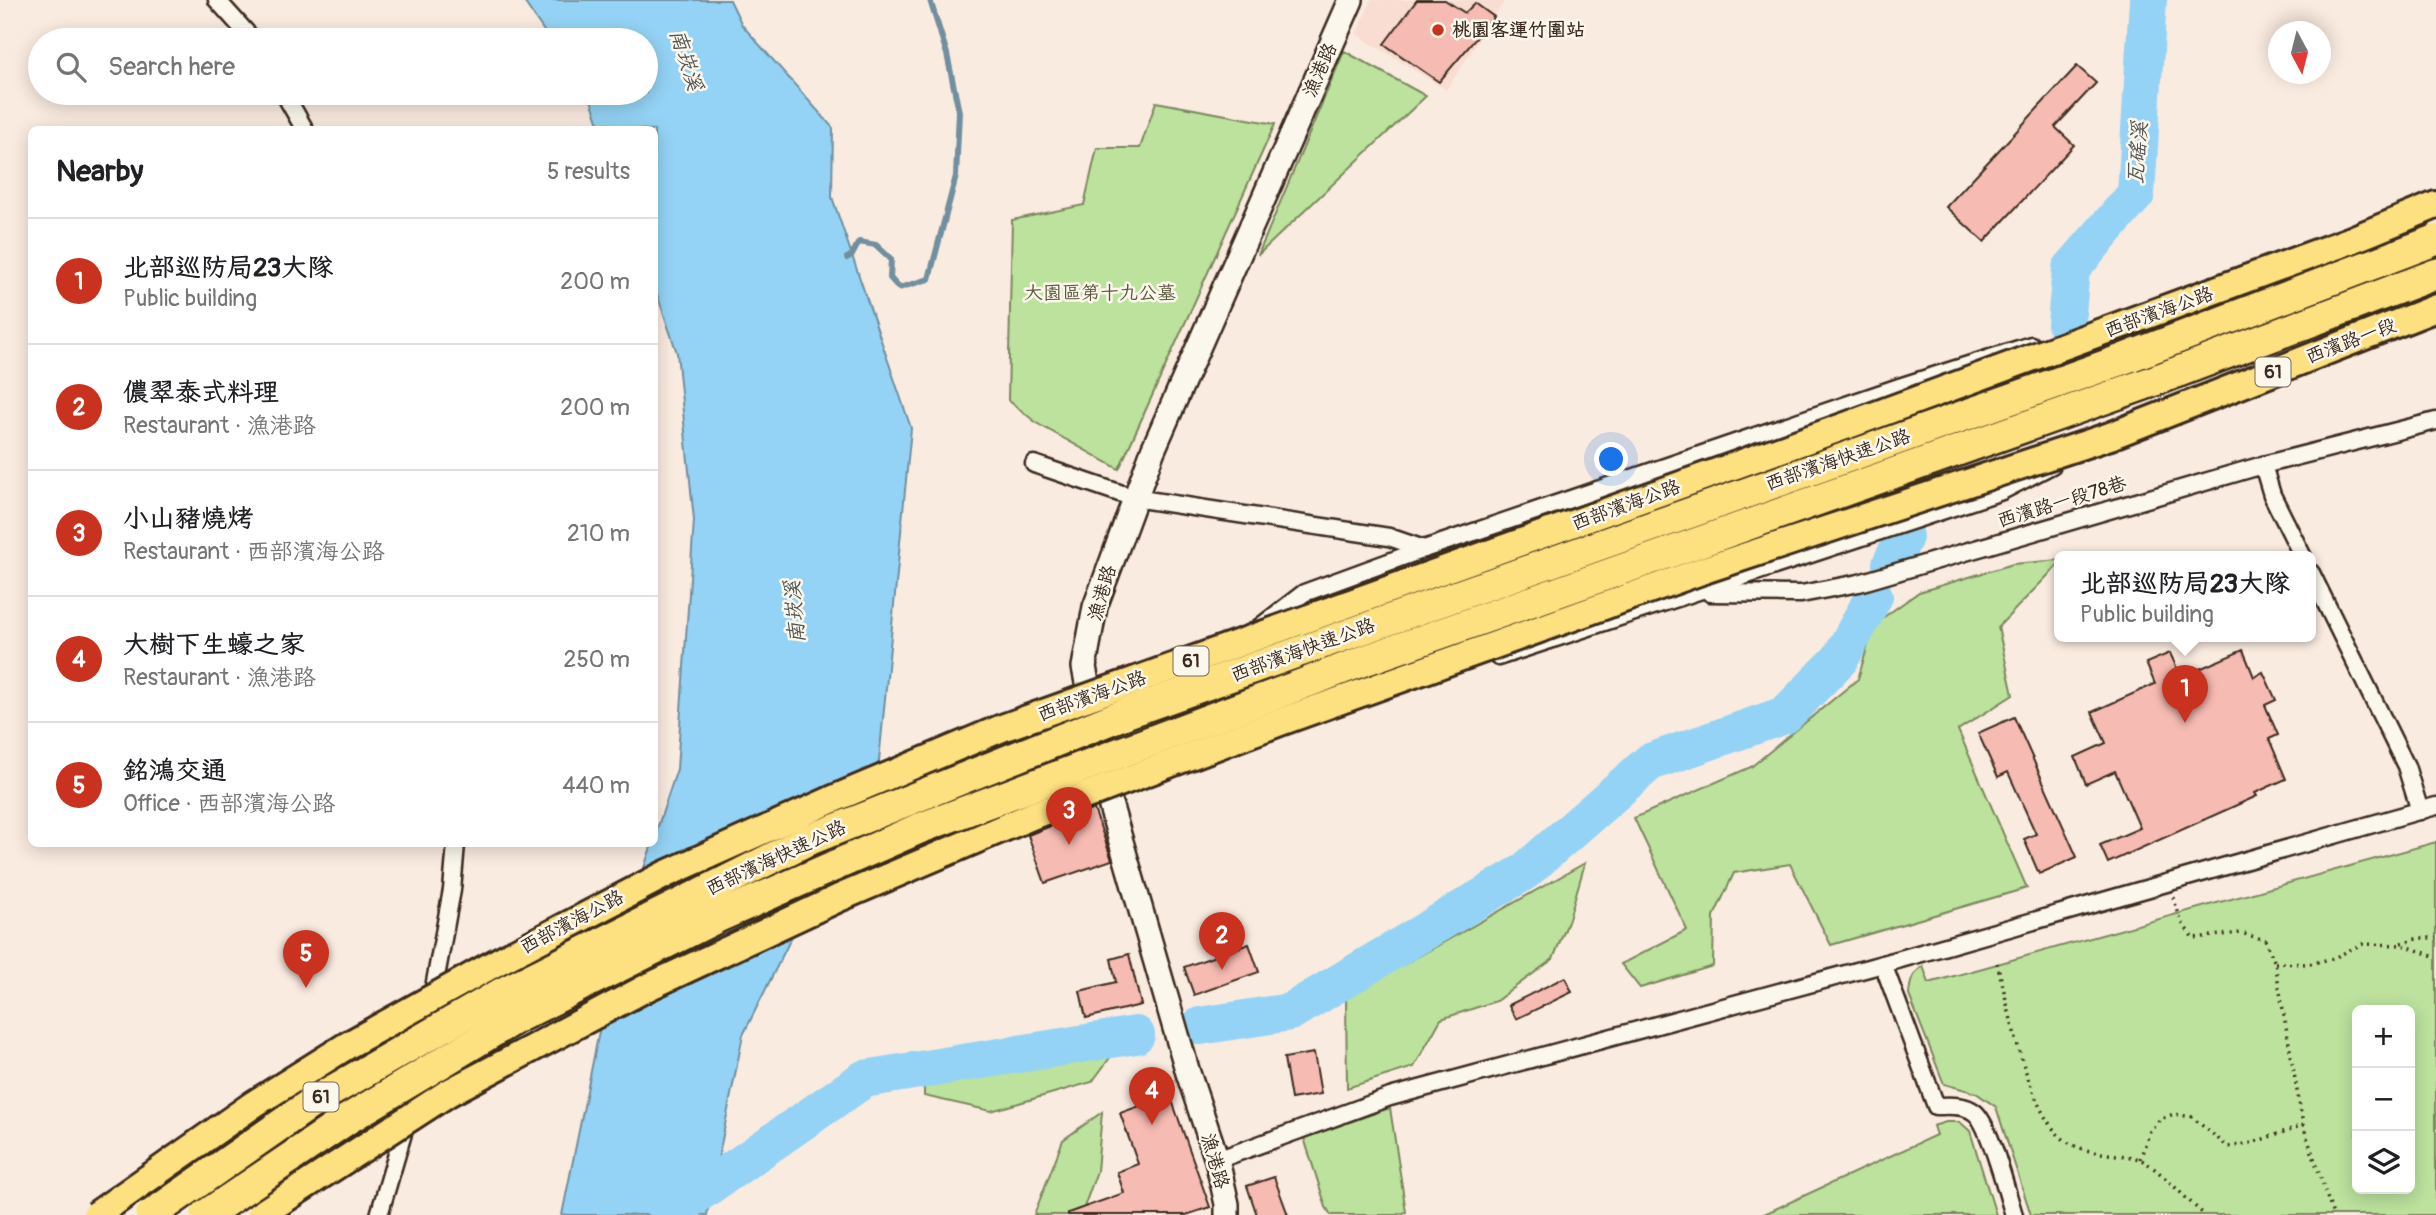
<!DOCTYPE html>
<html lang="en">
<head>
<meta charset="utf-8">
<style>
  :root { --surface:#fff; --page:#f2f2f2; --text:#202124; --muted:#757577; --line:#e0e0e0; --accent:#c8321e }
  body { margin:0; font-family:Pangolin,"LXGW WenKai TC",sans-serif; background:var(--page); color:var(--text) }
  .controls { position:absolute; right:21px; bottom:21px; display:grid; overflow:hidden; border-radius:10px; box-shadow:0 4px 18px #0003 }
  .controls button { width:63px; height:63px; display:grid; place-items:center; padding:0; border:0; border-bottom:2px solid var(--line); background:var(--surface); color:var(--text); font:35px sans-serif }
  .compass { position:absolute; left:2268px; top:21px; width:63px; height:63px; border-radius:50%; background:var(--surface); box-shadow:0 4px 18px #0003; rotate:173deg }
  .you { position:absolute; left:1612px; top:460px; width:24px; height:24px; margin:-18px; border:5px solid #fff; border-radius:50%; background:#1a73e8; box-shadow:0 0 0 10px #1a73e833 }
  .badge { display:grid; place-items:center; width:46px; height:46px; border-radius:50%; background:var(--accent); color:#fff; font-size:23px; font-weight:700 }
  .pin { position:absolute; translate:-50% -58px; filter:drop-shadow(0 2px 4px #0008) }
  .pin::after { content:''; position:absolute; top:37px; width:24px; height:21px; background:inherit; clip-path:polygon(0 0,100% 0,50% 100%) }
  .popup { position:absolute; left:2054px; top:551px; width:262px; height:91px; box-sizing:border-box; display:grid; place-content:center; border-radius:10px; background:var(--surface); filter:drop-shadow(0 2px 5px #0005); font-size:23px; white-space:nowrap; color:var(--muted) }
  .popup b { font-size:26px; color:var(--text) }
  .popup::after { content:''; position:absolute; left:50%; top:100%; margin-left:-14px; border:14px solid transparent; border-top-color:var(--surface) }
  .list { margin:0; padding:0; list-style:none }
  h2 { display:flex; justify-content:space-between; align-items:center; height:91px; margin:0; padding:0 28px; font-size:30px }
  h2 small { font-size:23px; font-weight:400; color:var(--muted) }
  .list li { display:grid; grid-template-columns:46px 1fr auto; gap:21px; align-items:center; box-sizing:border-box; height:126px; padding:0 28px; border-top:2px solid var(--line) }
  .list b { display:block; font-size:26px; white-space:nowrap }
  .list p { margin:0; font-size:23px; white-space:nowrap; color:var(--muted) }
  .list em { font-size:23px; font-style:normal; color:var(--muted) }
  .icon { flex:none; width:38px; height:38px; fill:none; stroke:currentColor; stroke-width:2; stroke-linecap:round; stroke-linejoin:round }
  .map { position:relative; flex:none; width:2436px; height:1215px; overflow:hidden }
  .search { position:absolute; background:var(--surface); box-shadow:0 4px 18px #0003; left:28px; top:28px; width:630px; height:77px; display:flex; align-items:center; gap:18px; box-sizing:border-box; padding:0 24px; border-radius:38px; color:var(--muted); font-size:26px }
  .panel { position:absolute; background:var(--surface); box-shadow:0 4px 18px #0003; left:28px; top:126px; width:630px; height:721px; border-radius:10px }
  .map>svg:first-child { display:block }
</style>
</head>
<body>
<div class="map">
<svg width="2436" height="1215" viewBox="0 0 2436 1215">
  <rect width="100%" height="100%" fill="#faebe0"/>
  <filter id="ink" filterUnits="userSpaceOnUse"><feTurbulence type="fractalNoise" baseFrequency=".0143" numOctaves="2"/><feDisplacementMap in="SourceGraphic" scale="14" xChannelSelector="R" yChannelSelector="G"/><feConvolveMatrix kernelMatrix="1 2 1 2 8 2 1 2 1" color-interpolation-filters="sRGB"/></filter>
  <g filter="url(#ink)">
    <polygon fill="#f9ddd2" points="1371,0 1505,0 1446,90 1356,34"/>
    <g fill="#bce29d" stroke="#7c865e" stroke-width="2" fill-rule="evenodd">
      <polygon points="1344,51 1426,96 1258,255"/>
      <polygon points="1156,102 1275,124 1119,469 1038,424 1008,400 1012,220 1084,205 1097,148 1140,148"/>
      <polygon points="2059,560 2059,564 1998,627 2013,695 1958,730 2027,888 1831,945 1790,864 1734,873 1714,916 1713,966 1640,988 1621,964 1687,930 1634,818 1751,767 1858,679 1874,624 1919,592 2013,564"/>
      <path d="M2436,842V1215H2031L1996,1107L1976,1093L1944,1084L1909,995C1910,982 1912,974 1923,966L1929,983ZM2410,1010V1189H2357V1010Z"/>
      <polygon points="1585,863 1568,922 1553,959 1496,1001 1441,1019 1414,1067 1347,1088 1346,997"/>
      <polygon points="1115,1051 1092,1082 991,1111 924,1096 924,1079"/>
      <polygon points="1390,1108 1406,1212 1396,1215 1331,1215 1326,1207 1304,1138"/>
      <polygon points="1102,1112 1097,1171 1083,1210 1085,1215 1034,1215 1063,1140"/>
      <polygon points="1946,1122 1960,1122 1970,1131 1996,1215 1762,1215 1936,1135 1933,1126"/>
    </g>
    <polygon fill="#94d3f5" stroke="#708f9f" stroke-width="2" points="523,0 730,0 742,25 833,128 832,197 911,428 879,761 743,1035 707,1215 562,1215 613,962 652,844 654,844 655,835 677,769 694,520 677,353 655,288 654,130 601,129 591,100 586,93 646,93 646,40 550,40"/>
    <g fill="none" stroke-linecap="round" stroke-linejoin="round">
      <polyline stroke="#708f9f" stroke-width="6" points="847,258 852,255 859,242 876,245 891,259 890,278 899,288 929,279 956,176 959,112 947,54 930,0"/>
      <g stroke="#94d3f5" stroke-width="38">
        <polyline points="2066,324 2071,269 2136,194 2148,0"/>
        <polyline points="1891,564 1904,537"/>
        <polyline points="1200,1026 1290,1012 1524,872 1650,762 1785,715 1840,659 1874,596"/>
        <polyline points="667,1215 864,1079 1136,1035"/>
      </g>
    </g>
    <g fill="#f6bbb2" stroke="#3b2a1e" stroke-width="2">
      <polygon points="1417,0 1445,0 1465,13 1475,3 1494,17 1439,82 1384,44"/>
      <polygon points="2077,66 2096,83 2055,127 2074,145 1984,242 1946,207"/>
      <polygon points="2243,650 2254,677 2263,672 2276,700 2265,705 2278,735 2269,739 2286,779 2255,793 2257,796 2108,863 2100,845 2140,828 2115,771 2086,784 2075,757 2106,743 2092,712 2155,684 2146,663 2170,653 2181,677"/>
      <polygon points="2014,717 2077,857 2039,874 2024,839 2036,834 2008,772 1998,777 1978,733"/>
      <polygon points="1094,809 1112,860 1045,883 1028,835"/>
      <polygon points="1249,944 1259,972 1194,995 1184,967"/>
      <polygon points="1129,954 1141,1005 1086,1018 1080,991 1116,982 1111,959"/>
      <polygon points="1565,977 1572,992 1516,1019 1509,1005"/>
      <polygon points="1314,1053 1321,1094 1291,1099 1284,1058"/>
      <polygon points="1170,1095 1210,1207 1186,1215 1068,1215 1068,1213 1124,1193 1117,1172 1138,1164 1120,1113"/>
      <polygon points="1274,1177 1288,1215 1257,1215 1247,1186"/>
    </g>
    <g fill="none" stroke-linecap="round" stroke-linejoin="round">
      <g stroke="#3b2a1e" stroke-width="21">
        <g id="street">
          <polyline points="217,0 253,40"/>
          <polyline points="284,93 305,130"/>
          <polyline points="1034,464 1134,498 1389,537 1424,549"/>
          <polyline points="2263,465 2272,495 2303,557"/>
          <polyline points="2311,573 2406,766 2420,811"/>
          <polyline points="1710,593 1801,594 1859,583 2263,465 2436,421"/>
          <polyline points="1256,630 1304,593 1424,549 1899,387 2031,345"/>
          <polyline points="1498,657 2002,491 2052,465"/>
          <path d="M1883,964L1936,1106C1948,1106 1964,1104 1974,1112C1990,1123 2007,1194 2014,1215"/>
          <polyline points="1217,1160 1390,1097 1883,964 2436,806"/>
          <polyline points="379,1215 414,1096 452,890 456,844"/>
        </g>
      </g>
      <g stroke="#3b2a1e" stroke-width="28">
        <polyline id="secondary" points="1227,1215 1227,1204 1217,1160 1188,1073 1111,807 1084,667 1095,607 1153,450 1351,0"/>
      </g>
      <g stroke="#3b2a1e" stroke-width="32">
        <g id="primary">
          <polyline points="2349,241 2436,205"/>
          <polyline points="2110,436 2436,308"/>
        </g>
      </g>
      <g stroke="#3b2a1e" stroke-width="3.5" stroke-dasharray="2 5" stroke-linecap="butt">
        <polyline points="2173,897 2182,923 2193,938 2241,933 2265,940 2275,963 2303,1125 2333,1215"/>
        <polyline points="2401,943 2419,938 2436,938"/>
        <path d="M1997,963C2009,1007 2028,1116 2066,1141C2091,1157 2116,1152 2139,1159C2156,1165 2188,1202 2205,1215"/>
        <polyline points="2275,963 2309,964 2334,958 2362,944 2403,945 2436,957"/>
        <polyline points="2140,1159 2150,1131 2160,1119 2174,1114 2192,1117 2228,1147 2252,1143 2303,1125"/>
      </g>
      <use href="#street" stroke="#fbf7ec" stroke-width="16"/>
      <use href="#secondary" stroke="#fbf7ec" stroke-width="23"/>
      <use href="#primary" stroke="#fde080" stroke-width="26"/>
      <g stroke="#3b2a1e" stroke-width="32" stroke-linecap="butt">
        <g id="primary-bridge">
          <polyline points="96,1215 254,1104 348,1045 499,961 666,874 831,800 1002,728 1851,424 2349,241"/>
          <polyline points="260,1215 448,1093 646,988 839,898 1034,815 1280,722 1707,569 2110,436"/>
        </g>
      </g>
      <g stroke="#3b2a1e" stroke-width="35" stroke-linecap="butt">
        <g id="highway-bridge">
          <polyline points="151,1215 316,1100 500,994 804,842 1129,712 2118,361 2436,240"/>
          <polyline points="206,1215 346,1120 516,1018 718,917 918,829 1366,660 2151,382 2436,274"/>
        </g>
      </g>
      <use href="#primary-bridge" stroke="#fde080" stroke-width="26"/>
      <use href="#highway-bridge" stroke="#fde080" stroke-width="30"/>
    </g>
  </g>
  <circle fill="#c8321e" stroke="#fbf7ec" stroke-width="2.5" cx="1438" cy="30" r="7"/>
  <g text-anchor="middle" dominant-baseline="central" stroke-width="5" stroke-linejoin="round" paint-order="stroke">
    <g fill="#fbf7ec" stroke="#75685c" stroke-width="2">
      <rect x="2255.5" y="357.5" width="35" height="29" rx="5"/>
      <rect x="1173.5" y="646.5" width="35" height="29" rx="5"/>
      <rect x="303.5" y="1082.5" width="35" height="29" rx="5"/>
    </g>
    <g font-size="18" font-weight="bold" fill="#3b2a1e">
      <text x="2273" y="372">61</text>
      <text x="1191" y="661">61</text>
      <text x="321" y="1097">61</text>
    </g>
    <g font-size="19" font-weight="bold" fill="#3b2a1e" stroke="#fbf7ec" text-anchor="start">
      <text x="1452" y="30">桃園客運竹圍站</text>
    </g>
    <g font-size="19" fill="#3b2a1e" stroke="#fbf7ec">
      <text transform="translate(1320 70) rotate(-66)">漁港路</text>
      <text transform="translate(2159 312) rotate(-20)">西部濱海公路</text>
      <text transform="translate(2351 341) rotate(-21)">西濱路一段</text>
      <text transform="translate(1838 460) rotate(-19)">西部濱海快速公路</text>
      <text transform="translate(2062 502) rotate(-17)">西濱路一段78巷</text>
      <text transform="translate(1626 505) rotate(-20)">西部濱海公路</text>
      <text transform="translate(1102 593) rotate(-74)">漁港路</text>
      <text transform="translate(1303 650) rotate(-20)">西部濱海快速公路</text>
      <text transform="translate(1092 696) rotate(-20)">西部濱海公路</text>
      <text transform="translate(776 858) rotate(-25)">西部濱海快速公路</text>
      <text transform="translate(572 922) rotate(-28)">西部濱海公路</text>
      <text transform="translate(1215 1161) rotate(74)">漁港路</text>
    </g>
    <g font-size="19" fill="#5b583e" stroke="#fbf7ec">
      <text x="1100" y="293">大園區第十九公墓</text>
    </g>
    <g font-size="21" font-style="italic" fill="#515454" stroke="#fbf7ec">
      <text transform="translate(686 60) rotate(72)">南崁溪</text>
      <text transform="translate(2138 153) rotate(-86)">瓦磘溪</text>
      <text transform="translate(795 612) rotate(-95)">南崁溪</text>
    </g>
  </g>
</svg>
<div class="controls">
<button>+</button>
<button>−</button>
<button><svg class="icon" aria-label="layers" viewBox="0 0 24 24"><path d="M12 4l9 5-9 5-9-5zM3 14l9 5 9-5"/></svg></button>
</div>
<svg class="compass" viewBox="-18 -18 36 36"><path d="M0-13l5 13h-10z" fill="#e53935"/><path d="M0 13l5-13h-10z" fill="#757577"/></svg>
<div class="you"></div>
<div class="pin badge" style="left:2185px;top:723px">1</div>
<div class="popup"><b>北部巡防局23大隊</b>Public building</div>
<div class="pin badge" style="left:1222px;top:970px">2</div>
<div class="pin badge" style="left:1069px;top:845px">3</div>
<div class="pin badge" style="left:1152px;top:1125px">4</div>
<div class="pin badge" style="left:306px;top:988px">5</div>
<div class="search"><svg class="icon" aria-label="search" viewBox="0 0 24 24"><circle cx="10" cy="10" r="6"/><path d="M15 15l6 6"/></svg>Search here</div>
<section class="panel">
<h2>Nearby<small>5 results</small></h2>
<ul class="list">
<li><span class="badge">1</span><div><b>北部巡防局23大隊</b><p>Public building</p></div><em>200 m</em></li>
<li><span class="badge">2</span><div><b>儂翠泰式料理</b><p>Restaurant · 漁港路</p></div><em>200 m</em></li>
<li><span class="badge">3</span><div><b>小山豬燒烤</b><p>Restaurant · 西部濱海公路</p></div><em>210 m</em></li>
<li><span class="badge">4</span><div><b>大樹下生蠔之家</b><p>Restaurant · 漁港路</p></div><em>250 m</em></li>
<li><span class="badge">5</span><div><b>銘鴻交通</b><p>Office · 西部濱海公路</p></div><em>440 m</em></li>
</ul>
</section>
</div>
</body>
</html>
